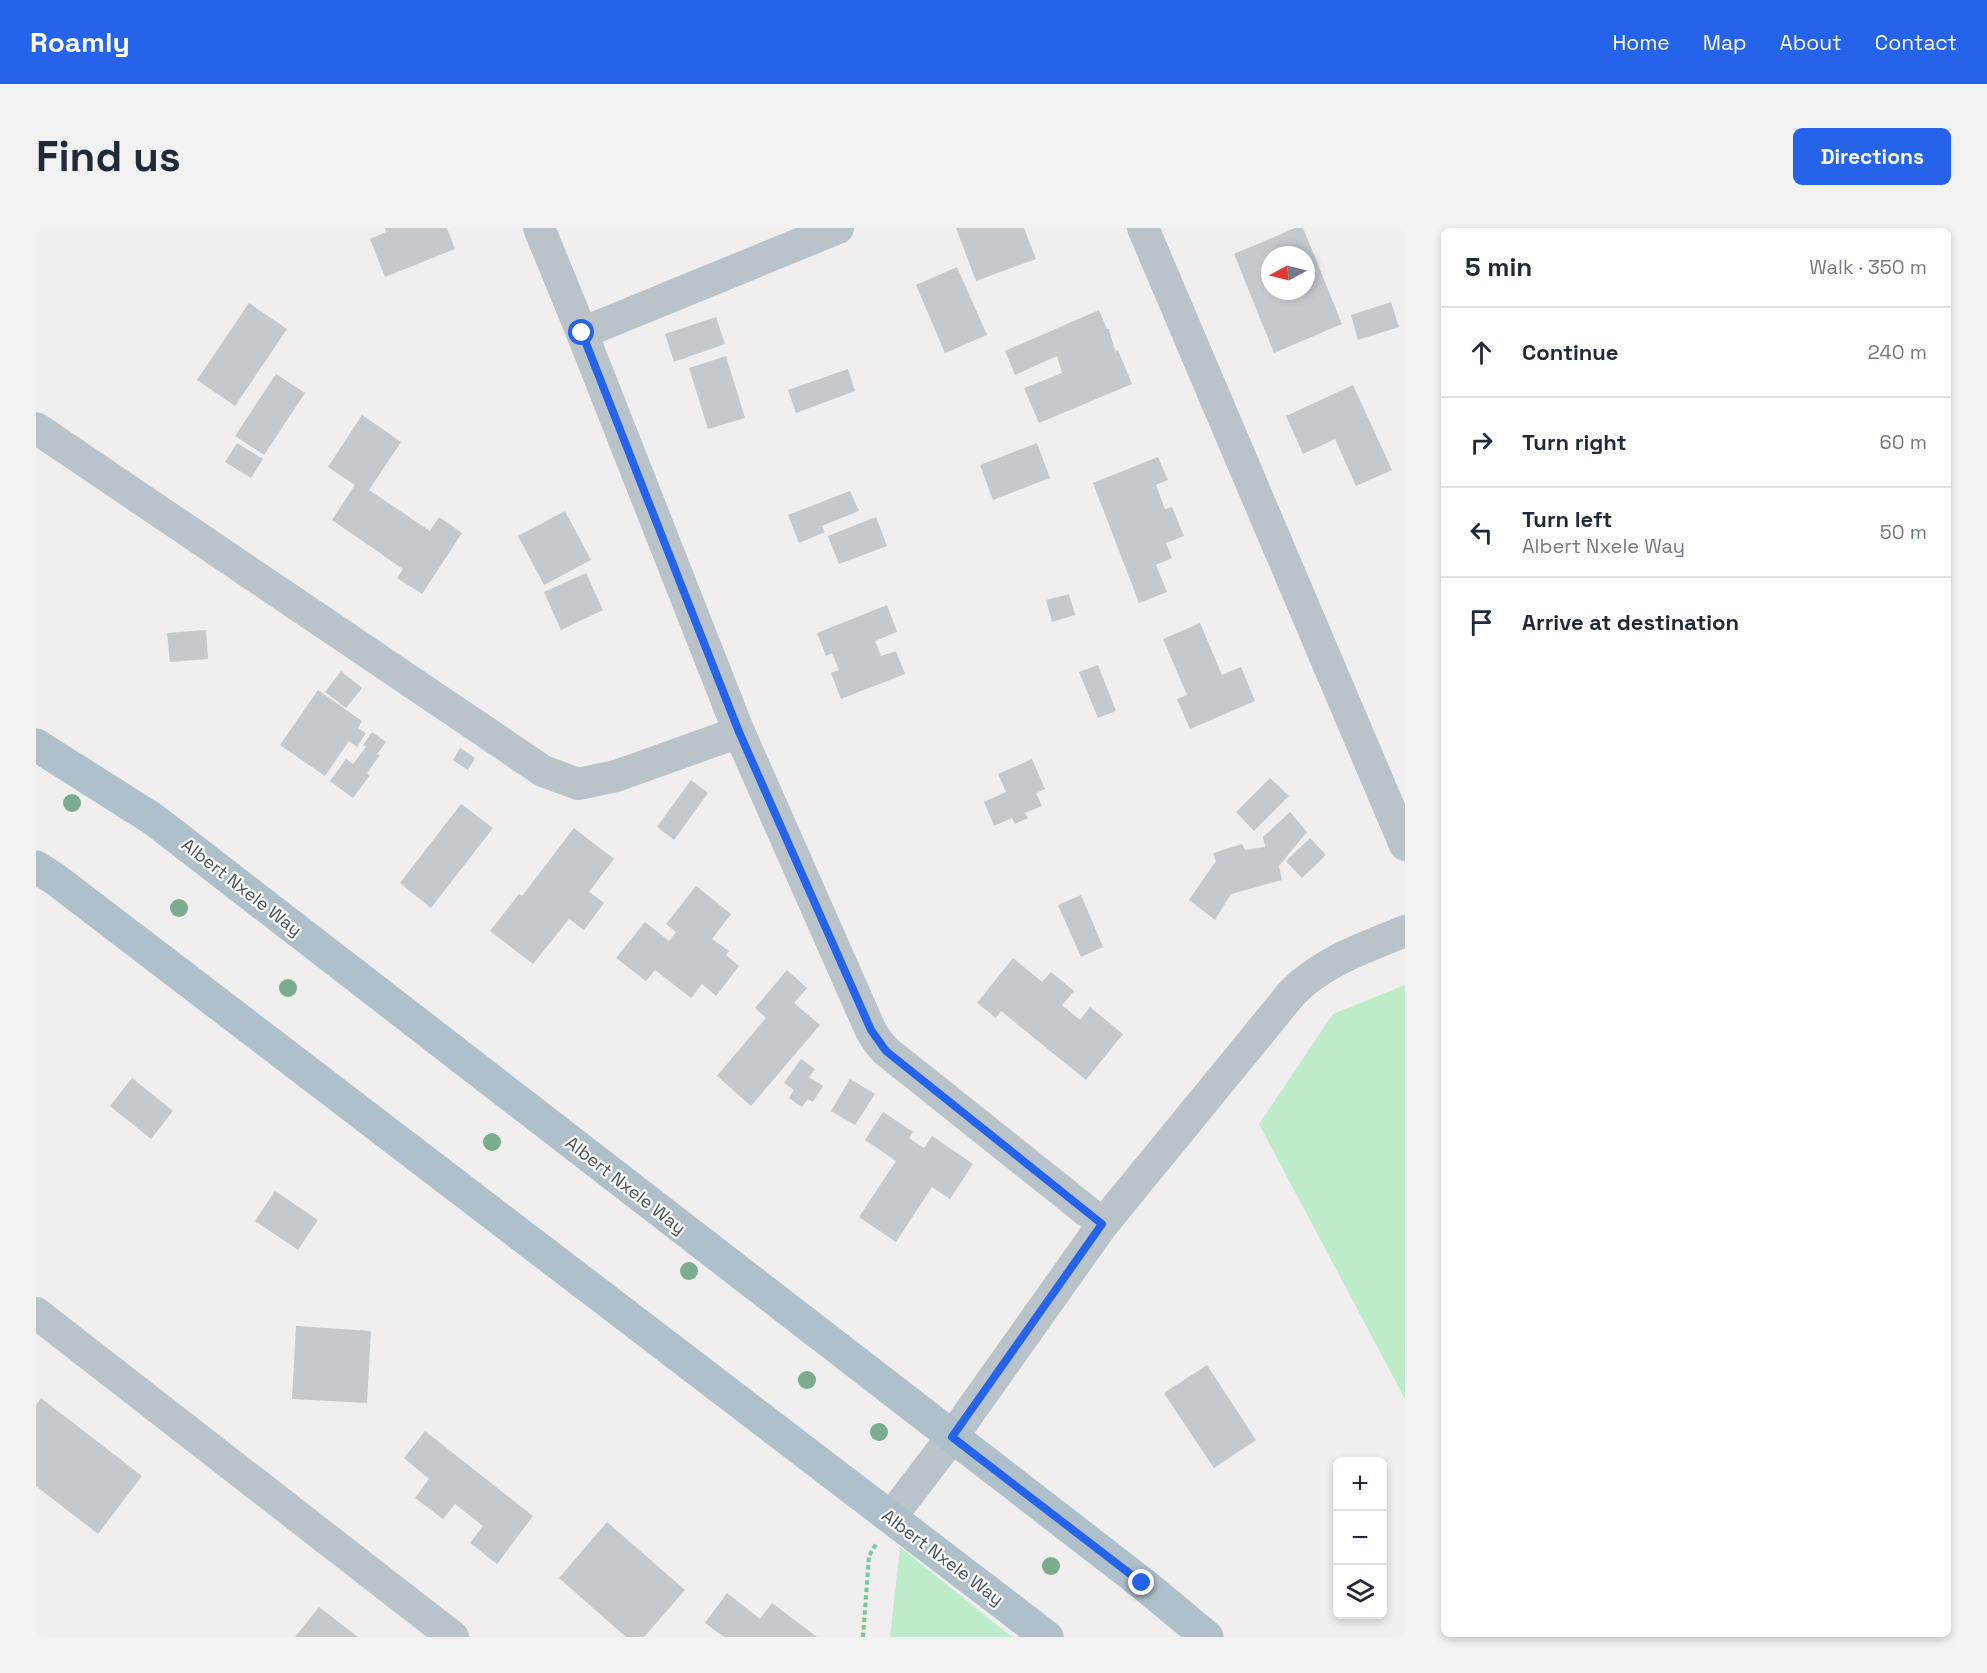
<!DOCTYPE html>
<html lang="en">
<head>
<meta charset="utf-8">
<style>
  :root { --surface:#fff; --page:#f2f2f3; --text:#1f2937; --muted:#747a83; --line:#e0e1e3; --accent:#2563eb }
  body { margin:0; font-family:"Space Grotesk",sans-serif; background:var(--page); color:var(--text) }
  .controls { position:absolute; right:18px; bottom:18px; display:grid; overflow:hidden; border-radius:9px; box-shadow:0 3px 9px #0003 }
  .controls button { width:54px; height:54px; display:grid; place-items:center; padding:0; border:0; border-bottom:2px solid var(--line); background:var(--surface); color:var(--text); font:30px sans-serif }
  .compass { position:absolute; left:1225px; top:18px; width:54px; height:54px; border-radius:50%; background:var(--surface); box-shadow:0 3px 9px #0003; rotate:263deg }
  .stop { position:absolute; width:18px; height:18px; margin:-14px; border:4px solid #2563eb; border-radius:50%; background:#fff }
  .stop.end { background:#2563eb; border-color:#fff; box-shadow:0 2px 6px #0008 }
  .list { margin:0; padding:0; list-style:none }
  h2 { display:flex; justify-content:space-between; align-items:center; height:78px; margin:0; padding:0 24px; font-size:26px }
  h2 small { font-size:20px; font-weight:400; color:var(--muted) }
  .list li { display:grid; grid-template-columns:39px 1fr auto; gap:18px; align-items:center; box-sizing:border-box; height:90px; padding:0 24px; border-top:2px solid var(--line) }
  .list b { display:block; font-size:22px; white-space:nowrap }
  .list p { margin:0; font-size:20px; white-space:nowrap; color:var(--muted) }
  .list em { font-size:20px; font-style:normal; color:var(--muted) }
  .icon { flex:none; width:33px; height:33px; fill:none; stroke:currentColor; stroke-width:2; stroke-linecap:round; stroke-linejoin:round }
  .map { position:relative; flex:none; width:1369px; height:1409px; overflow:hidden; border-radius:9px }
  header { display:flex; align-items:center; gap:36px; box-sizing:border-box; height:84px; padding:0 30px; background:var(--accent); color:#fff }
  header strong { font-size:28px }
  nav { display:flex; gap:33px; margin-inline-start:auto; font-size:21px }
  .intro { display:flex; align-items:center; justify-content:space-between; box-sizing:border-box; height:144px; padding:0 36px }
  h1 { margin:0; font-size:42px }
  .button { padding:15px 27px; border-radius:9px; background:var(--accent); color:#fff; font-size:21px; font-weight:700 }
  main { display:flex; gap:36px; padding:0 36px }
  aside { flex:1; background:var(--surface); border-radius:9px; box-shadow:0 3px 9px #0003 }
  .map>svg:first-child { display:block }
</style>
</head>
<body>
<header>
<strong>Roamly</strong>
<nav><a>Home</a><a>Map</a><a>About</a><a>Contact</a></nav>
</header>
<div class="intro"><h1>Find us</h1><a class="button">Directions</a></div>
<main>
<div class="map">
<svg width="1369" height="1409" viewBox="0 0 1369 1409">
  <rect width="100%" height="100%" fill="#f0eeee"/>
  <g fill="#beeccb">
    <polygon points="1369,757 1369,1171 1223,896 1297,786"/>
    <polygon points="864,1319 976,1409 854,1409"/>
  </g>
  <g fill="#c5c9cd" fill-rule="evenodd">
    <polygon points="349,0 411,0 419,21 349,49 334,11 350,4"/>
    <polygon points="920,0 988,0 1000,31 940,53"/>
    <path d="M1259,0H1267L1306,96L1238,125L1198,26ZM1234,27H1270V63H1234Z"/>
    <polygon points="921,39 951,107 909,125 880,57"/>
    <polygon points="1355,74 1363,99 1322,112 1315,87"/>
    <polygon points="213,75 251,101 199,178 161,152"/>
    <polygon points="1063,82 1071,101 1073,101 1079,123 1082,122 1096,156 1003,195 988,160 1026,145 1021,128 979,147 969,123"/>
    <polygon points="680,89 689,116 638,134 629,106"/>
    <polygon points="690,128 709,190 672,201 653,140"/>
    <polygon points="812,141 819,163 760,185 752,162"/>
    <polygon points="240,146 269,165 228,227 199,208"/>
    <polygon points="1317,157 1356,242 1320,258 1299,211 1267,226 1250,188"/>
    <polygon points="326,187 365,214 333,262 394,303 403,289 426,305 386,366 361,350 367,341 296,292 319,257 292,239"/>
    <polygon points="201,215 227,231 215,250 189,234"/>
    <polygon points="1001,215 1014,250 957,272 944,237"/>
    <polygon points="1122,229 1132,252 1120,257 1129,281 1136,279 1148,308 1130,315 1136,330 1120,337 1131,364 1103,375 1057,255"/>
    <polygon points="814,263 823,283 786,298 789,304 763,315 752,287"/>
    <polygon points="529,283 555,332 508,357 482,308"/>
    <polygon points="840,289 851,318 803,336 792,308"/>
    <polygon points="550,345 567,382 525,402 508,364"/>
    <polygon points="1033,366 1039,387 1016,394 1010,372"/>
    <polygon points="851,377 861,404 839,413 845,428 860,423 869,446 805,471 795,445 803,442 796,425 790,428 781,405"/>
    <polygon points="1164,395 1186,447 1205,439 1219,473 1154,501 1141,471 1151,467 1127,411"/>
    <polygon points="170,402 172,431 134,434 131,405"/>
    <polygon points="1062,437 1080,483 1062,490 1043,444"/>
    <polygon points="305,443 326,460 310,480 289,464"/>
    <polygon points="282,462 326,493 322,500 330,505 321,519 313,513 289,548 244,517"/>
    <polygon points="336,504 350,514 341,526 344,527 331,545 334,547 317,570 294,553 310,531 317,536 330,519 327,517"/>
    <polygon points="424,520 439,530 432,542 417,532"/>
    <polygon points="996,531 1009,561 1000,565 1006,578 989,585 992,590 979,596 976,590 958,598 948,574 970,564 962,546"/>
    <polygon points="1234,550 1253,568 1218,603 1200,584"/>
    <polygon points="655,552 672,565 638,612 621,599"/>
    <polygon points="425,576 457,600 395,680 364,655"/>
    <polygon points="1254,584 1271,604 1243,638 1246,652 1195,666 1179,692 1153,672 1180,633 1177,625 1206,616 1209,622 1229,619 1227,609"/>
    <polygon points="538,600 578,631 553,664 568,675 548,702 533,691 497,736 454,703 483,666 486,668"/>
    <polygon points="1274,610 1290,627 1266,650 1250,633"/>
    <polygon points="660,658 695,686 676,711 693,723 690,727 703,738 680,768 666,756 655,770 619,742 610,753 580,730 609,694 633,713 640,704 630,696"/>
    <polygon points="1045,667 1067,719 1045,729 1022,677"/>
    <polygon points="977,730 1006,754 1015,744 1038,763 1026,777 1044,792 1054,779 1087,806 1050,852 965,783 960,790 941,775"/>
    <polygon points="751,742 771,760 758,775 784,797 715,878 681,848 730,790 719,780"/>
    <polygon points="765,831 779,841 773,849 787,858 777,874 772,871 766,879 753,870 758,862 748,855"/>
    <polygon points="96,850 137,883 115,911 74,878"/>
    <polygon points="814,851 839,866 819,897 795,883"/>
    <polygon points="847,884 877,904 873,910 888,920 896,908 937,936 914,971 896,959 860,1014 823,989 860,933 829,912"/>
    <polygon points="239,963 282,992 262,1022 219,993"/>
    <polygon points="260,1098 335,1103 331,1175 256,1171"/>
    <polygon points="1171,1137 1220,1212 1178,1240 1128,1165"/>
    <polygon points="5,1170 106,1248 62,1306 0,1258 0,1177"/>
    <polygon points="389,1203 497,1288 461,1336 434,1315 447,1298 419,1276 407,1291 379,1270 393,1251 368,1230"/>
    <polygon points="571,1294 649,1362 608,1409 590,1409 523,1350"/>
    <polygon points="691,1365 724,1391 736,1375 781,1409 688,1409 669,1395"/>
    <polygon points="283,1379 322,1409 259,1409"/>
  </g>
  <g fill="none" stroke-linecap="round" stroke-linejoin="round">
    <polyline stroke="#78c799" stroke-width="4" stroke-dasharray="4.5 3" stroke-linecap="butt" points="827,1409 833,1328 840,1316"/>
    <g stroke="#bac3ca" stroke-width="32">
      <polyline points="503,0 546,105 703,504 835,803 842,814 850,823 1067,996"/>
      <polyline points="1107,0 1369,617"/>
      <polyline points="546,105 802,0"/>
      <polyline points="0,200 507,543 542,556 580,548 703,504"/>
      <polyline points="0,1085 417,1409"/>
      <path d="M855,1289L916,1209L1067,996L1256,765C1287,733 1329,720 1369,703"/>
    </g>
    <g stroke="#afc0cb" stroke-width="33">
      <polyline points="0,517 117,591 1106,1355 1171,1409"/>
      <polyline points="0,639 19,651 1011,1409"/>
    </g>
  </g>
  <g fill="#7bac8f">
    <circle cx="36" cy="575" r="9"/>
    <circle cx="143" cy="680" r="9"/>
    <circle cx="252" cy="760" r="9"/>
    <circle cx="456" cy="914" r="9"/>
    <circle cx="653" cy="1043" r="9"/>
    <circle cx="771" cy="1152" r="9"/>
    <circle cx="843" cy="1204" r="9"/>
    <circle cx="1015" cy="1338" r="9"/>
  </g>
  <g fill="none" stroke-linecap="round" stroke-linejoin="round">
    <polyline stroke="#2563eb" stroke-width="8" points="546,105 703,504 835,802 850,823 1066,996 916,1209 1106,1355"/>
  </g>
  <g text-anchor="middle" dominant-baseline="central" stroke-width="4.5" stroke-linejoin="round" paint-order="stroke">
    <g font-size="18" fill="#47535a" stroke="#fff">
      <text transform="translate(206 659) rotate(38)">Albert Nxele Way</text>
      <text transform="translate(590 957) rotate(38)">Albert Nxele Way</text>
      <text transform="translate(907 1329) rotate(37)">Albert Nxele Way</text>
    </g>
  </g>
</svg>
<div class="controls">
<button>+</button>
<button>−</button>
<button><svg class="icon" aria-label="layers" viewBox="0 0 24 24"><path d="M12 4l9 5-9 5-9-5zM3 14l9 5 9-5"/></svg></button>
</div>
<svg class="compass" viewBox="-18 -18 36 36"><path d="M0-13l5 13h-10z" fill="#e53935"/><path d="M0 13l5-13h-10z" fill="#747a83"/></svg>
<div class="stop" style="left:546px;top:105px"></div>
<div class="stop end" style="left:1106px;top:1355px"></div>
</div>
<aside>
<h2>5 min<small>Walk · 350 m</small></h2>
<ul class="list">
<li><svg class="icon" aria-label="ahead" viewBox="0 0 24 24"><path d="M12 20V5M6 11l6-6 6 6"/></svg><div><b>Continue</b></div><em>240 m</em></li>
<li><svg class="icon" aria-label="right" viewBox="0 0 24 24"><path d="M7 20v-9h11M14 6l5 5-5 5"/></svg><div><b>Turn right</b></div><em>60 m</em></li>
<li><svg class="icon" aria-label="left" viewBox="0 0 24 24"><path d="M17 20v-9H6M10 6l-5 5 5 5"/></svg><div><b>Turn left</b><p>Albert Nxele Way</p></div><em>50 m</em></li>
<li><svg class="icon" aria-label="arrive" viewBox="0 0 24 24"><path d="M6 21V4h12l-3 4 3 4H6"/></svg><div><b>Arrive at destination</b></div></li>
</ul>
</aside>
</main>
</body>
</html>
